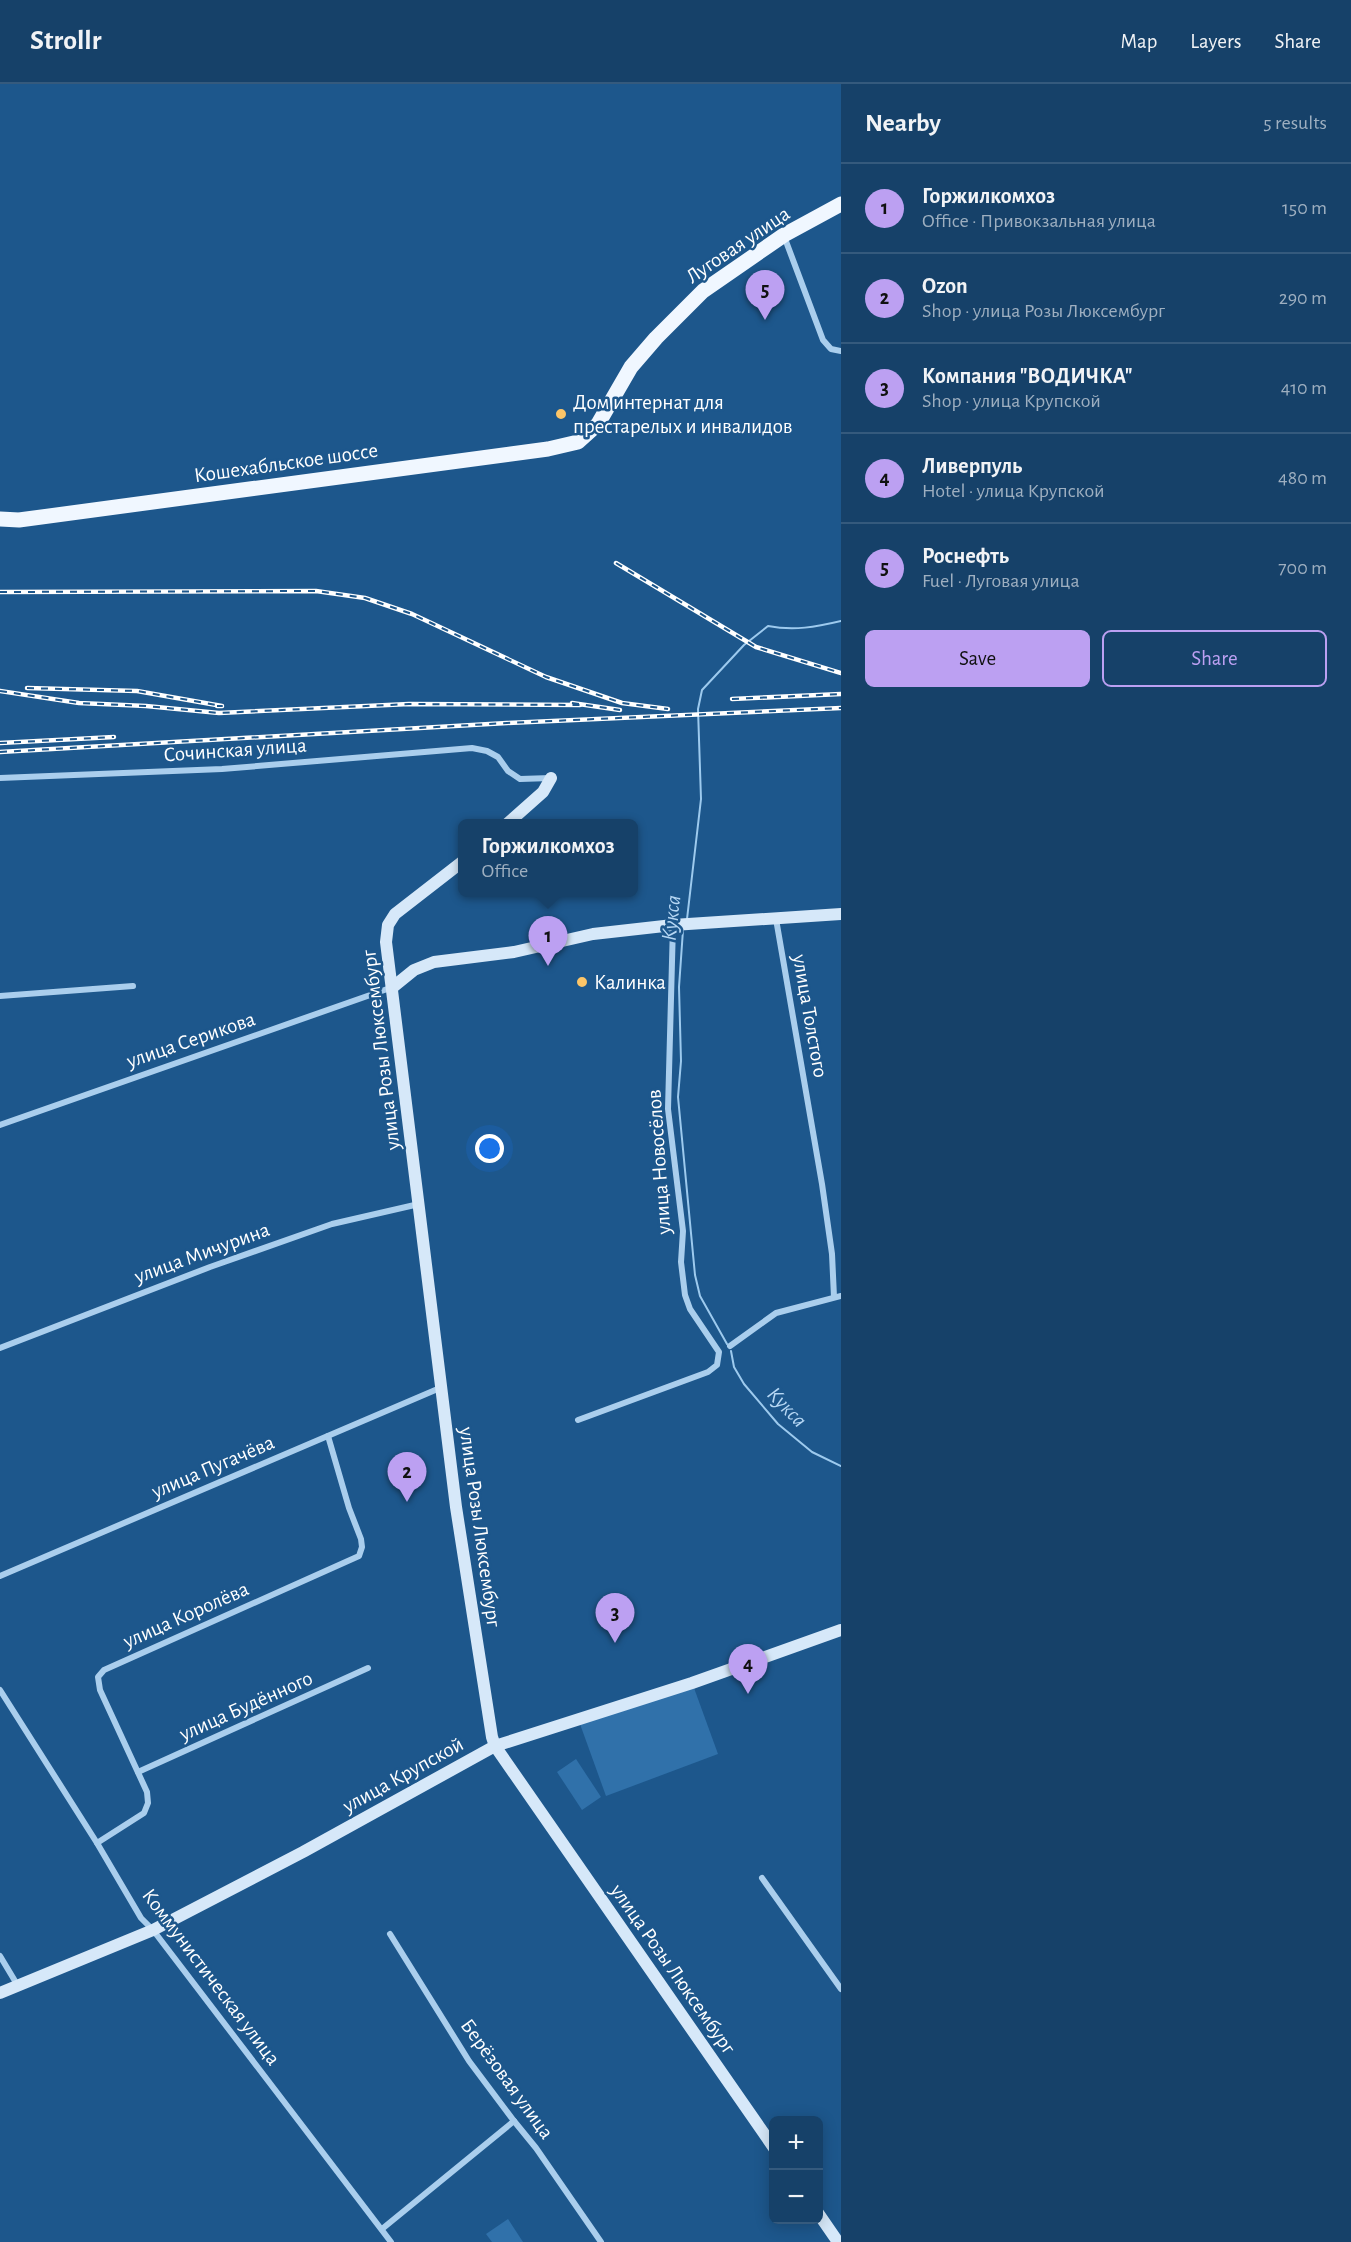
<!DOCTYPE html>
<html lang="en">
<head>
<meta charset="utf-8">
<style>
  :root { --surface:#164169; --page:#1f486f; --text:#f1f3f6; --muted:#9eafc0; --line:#355a7d; --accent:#bca0f2 }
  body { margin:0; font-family:"Alegreya Sans",sans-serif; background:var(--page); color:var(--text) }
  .controls { position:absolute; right:18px; bottom:18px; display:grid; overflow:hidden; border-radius:9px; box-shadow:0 3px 15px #0003 }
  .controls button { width:54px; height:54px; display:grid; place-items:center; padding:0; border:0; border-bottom:2px solid var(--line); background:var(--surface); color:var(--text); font:30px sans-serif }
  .you { position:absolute; left:490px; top:1065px; width:21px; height:21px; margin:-15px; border:4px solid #fff; border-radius:50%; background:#1a73e8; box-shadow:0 0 0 9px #1a73e833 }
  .badge { display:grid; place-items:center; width:39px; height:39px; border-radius:50%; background:var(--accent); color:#111; font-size:20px; font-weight:700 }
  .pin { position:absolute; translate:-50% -50px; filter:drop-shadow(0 2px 3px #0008) }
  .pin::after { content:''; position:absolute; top:32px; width:21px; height:18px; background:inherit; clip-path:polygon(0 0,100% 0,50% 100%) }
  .popup { position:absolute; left:458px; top:735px; width:180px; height:78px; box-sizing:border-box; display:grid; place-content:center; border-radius:9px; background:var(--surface); filter:drop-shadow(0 2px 4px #0005); font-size:20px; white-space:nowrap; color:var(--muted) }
  .popup b { font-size:22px; color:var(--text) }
  .popup::after { content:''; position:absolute; left:50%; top:100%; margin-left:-12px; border:12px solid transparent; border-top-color:var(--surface) }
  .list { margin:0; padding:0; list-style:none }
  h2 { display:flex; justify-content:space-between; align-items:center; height:78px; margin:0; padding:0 24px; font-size:26px }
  h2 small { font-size:20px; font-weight:400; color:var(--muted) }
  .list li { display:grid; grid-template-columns:39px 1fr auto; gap:18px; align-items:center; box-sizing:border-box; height:90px; padding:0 24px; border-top:2px solid var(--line) }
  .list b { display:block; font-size:22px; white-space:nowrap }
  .list p { margin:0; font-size:20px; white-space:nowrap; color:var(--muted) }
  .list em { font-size:20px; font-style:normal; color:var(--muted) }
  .actions { display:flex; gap:12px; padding:18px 24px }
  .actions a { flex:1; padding:14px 0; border:2px solid var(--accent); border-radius:9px; text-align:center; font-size:21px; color:var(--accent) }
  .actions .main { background:var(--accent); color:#111 }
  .map { position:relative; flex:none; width:841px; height:2158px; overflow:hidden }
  header { display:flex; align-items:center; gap:36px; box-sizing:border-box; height:84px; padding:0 30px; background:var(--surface); border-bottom:2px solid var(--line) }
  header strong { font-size:28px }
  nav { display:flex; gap:33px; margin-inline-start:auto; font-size:21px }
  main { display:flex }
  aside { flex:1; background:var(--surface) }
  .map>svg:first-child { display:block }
</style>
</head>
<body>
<header>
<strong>Strollr</strong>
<nav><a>Map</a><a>Layers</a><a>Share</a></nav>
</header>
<main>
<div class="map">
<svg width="841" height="2158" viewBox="0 0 841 2158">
  <rect width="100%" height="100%" fill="#1d578c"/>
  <g fill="#3071aa">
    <polygon points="694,1604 718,1670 606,1712 580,1640"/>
    <polygon points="576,1675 601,1713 582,1726 557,1688"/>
    <polygon points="508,2135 523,2158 492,2158 486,2150"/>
  </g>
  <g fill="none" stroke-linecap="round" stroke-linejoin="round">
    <g stroke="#9dcaee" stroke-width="2">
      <path d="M687,835L701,715L698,625L702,606L744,561L768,542C794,547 816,543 841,537"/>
      <polyline points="683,846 679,903 681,977 678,1013 695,1191 700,1212 727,1260"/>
      <polyline points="731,1267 734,1283 744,1300 778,1340 812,1368 841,1382"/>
    </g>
    <g stroke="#aaceed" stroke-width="6">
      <polyline points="784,152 823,256 831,265 841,267"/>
      <polyline points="0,694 222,685 472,664 487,667 498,673 508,687 520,695 551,694"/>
      <polyline points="776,835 822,1100 832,1170 834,1213"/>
      <polyline points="0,912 133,902"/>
      <polyline points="0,1041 393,903"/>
      <polyline points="730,1262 776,1229 841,1212"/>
      <polyline points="0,1264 210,1183 332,1140 419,1120"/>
      <polyline points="578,1336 708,1288 717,1281 719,1268 690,1225 685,1211 681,1178 683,1147 668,1025 673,841"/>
      <polyline points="0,1492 440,1304"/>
      <polyline points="0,1606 97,1759 141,1834 153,1846 391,2158"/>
      <polyline points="138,1688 368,1584"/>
      <polyline points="97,1759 144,1729 148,1719 147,1708 100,1606 98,1593 104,1586 359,1472 362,1463 361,1455 349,1424 328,1352"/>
      <polyline points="762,1794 841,1905"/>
      <polyline points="390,1850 469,1977 514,2037 536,2064 601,2158"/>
      <polyline points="0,1872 18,1902"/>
      <polyline points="382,2145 514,2037"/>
    </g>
    <g stroke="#d6e8f9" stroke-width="12">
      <polyline points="507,740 543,708 551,694"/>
      <polyline points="462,778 395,830 388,841 386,858 456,1423 492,1653 495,1662 774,2064"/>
      <polyline points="393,903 414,886 434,878 514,868 593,850 673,841 841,830"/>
      <polyline points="0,1909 153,1846 303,1768 495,1662 692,1599 841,1546"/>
      <polyline points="818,2129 838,2158"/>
    </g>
    <polyline stroke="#f0f7ff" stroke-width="15" points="0,435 19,436 548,365 578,358 598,340 631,283 656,254 703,207 784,151 841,120"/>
    <g stroke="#fff" stroke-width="4.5">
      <g id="rail">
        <polyline points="616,479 756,563 841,589"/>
        <polyline points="0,508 316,507 365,514 412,530 546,593 622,619 668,625"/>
        <polyline points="27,604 137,607 222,622 217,622"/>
        <polyline points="0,607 79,619 146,622 219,629 409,620 580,621"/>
        <polyline points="732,615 841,610"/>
        <polyline points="572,619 620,626"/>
        <polyline points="0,659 114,653"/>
        <polyline points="0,668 507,639 841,624"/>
      </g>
    </g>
    <use href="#rail" stroke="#1d578c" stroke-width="2" stroke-dasharray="7" stroke-linecap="butt"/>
  </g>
  <g fill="#fcc568" stroke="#1d578c" stroke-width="2">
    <circle cx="561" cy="330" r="6"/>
    <circle cx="582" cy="898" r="6"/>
  </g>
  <g text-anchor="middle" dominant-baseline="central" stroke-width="5" stroke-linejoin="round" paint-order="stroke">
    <g font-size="21" fill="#fff" stroke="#1d578c">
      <text transform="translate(738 161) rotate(-34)">Луговая улица</text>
      <text transform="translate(286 379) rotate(-8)">Кошехабльское шоссе</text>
      <text transform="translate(235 666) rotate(-4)">Сочинская улица</text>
      <text transform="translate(810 932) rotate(80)">улица Толстого</text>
      <text transform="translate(191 956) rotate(-19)">улица Серикова</text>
      <text transform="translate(381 966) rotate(-97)">улица Розы Люксембург</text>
      <text transform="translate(659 1078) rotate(-94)">улица Новосёлов</text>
      <text transform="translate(202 1169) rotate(-20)">улица Мичурина</text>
      <text transform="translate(213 1383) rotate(-23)">улица Пугачёва</text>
      <text transform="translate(480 1443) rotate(82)">улица Розы Люксембург</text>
      <text transform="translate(186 1531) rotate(-24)">улица Королёва</text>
      <text transform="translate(246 1622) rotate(-24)">улица Будённого</text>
      <text transform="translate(403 1691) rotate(-29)">улица Крупской</text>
      <text transform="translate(673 1885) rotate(55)">улица Розы Люксембург</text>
      <text transform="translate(211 1893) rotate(53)">Коммунистическая улица</text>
      <text transform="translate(507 1995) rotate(54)">Берёзовая улица</text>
    </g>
    <g font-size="21" fill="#fff" stroke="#1d578c" text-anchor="start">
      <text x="573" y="318">Дом интернат для<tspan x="573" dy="24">престарелых и инвалидов</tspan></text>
      <text x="594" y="898">Калинка</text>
    </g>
    <g font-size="22" font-style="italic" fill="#b6d7f4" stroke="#1d578c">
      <text transform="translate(671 834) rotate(-84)">Кукса</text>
      <text transform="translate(787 1323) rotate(46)">Кукса</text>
    </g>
  </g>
</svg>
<div class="controls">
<button>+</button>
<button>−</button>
</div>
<div class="you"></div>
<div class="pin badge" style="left:548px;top:882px">1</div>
<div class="popup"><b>Горжилкомхоз</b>Office</div>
<div class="pin badge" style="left:407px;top:1418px">2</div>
<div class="pin badge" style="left:615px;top:1559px">3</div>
<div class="pin badge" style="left:748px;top:1610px">4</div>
<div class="pin badge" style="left:765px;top:236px">5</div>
</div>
<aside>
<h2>Nearby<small>5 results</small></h2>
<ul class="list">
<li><span class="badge">1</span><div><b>Горжилкомхоз</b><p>Office · Привокзальная улица</p></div><em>150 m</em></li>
<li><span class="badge">2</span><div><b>Ozon</b><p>Shop · улица Розы Люксембург</p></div><em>290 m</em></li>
<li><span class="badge">3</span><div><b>Компания &quot;ВОДИЧКА&quot;</b><p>Shop · улица Крупской</p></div><em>410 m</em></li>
<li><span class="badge">4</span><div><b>Ливерпуль</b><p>Hotel · улица Крупской</p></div><em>480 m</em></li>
<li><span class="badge">5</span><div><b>Роснефть</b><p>Fuel · Луговая улица</p></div><em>700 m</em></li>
</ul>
<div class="actions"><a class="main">Save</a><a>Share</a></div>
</aside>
</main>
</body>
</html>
